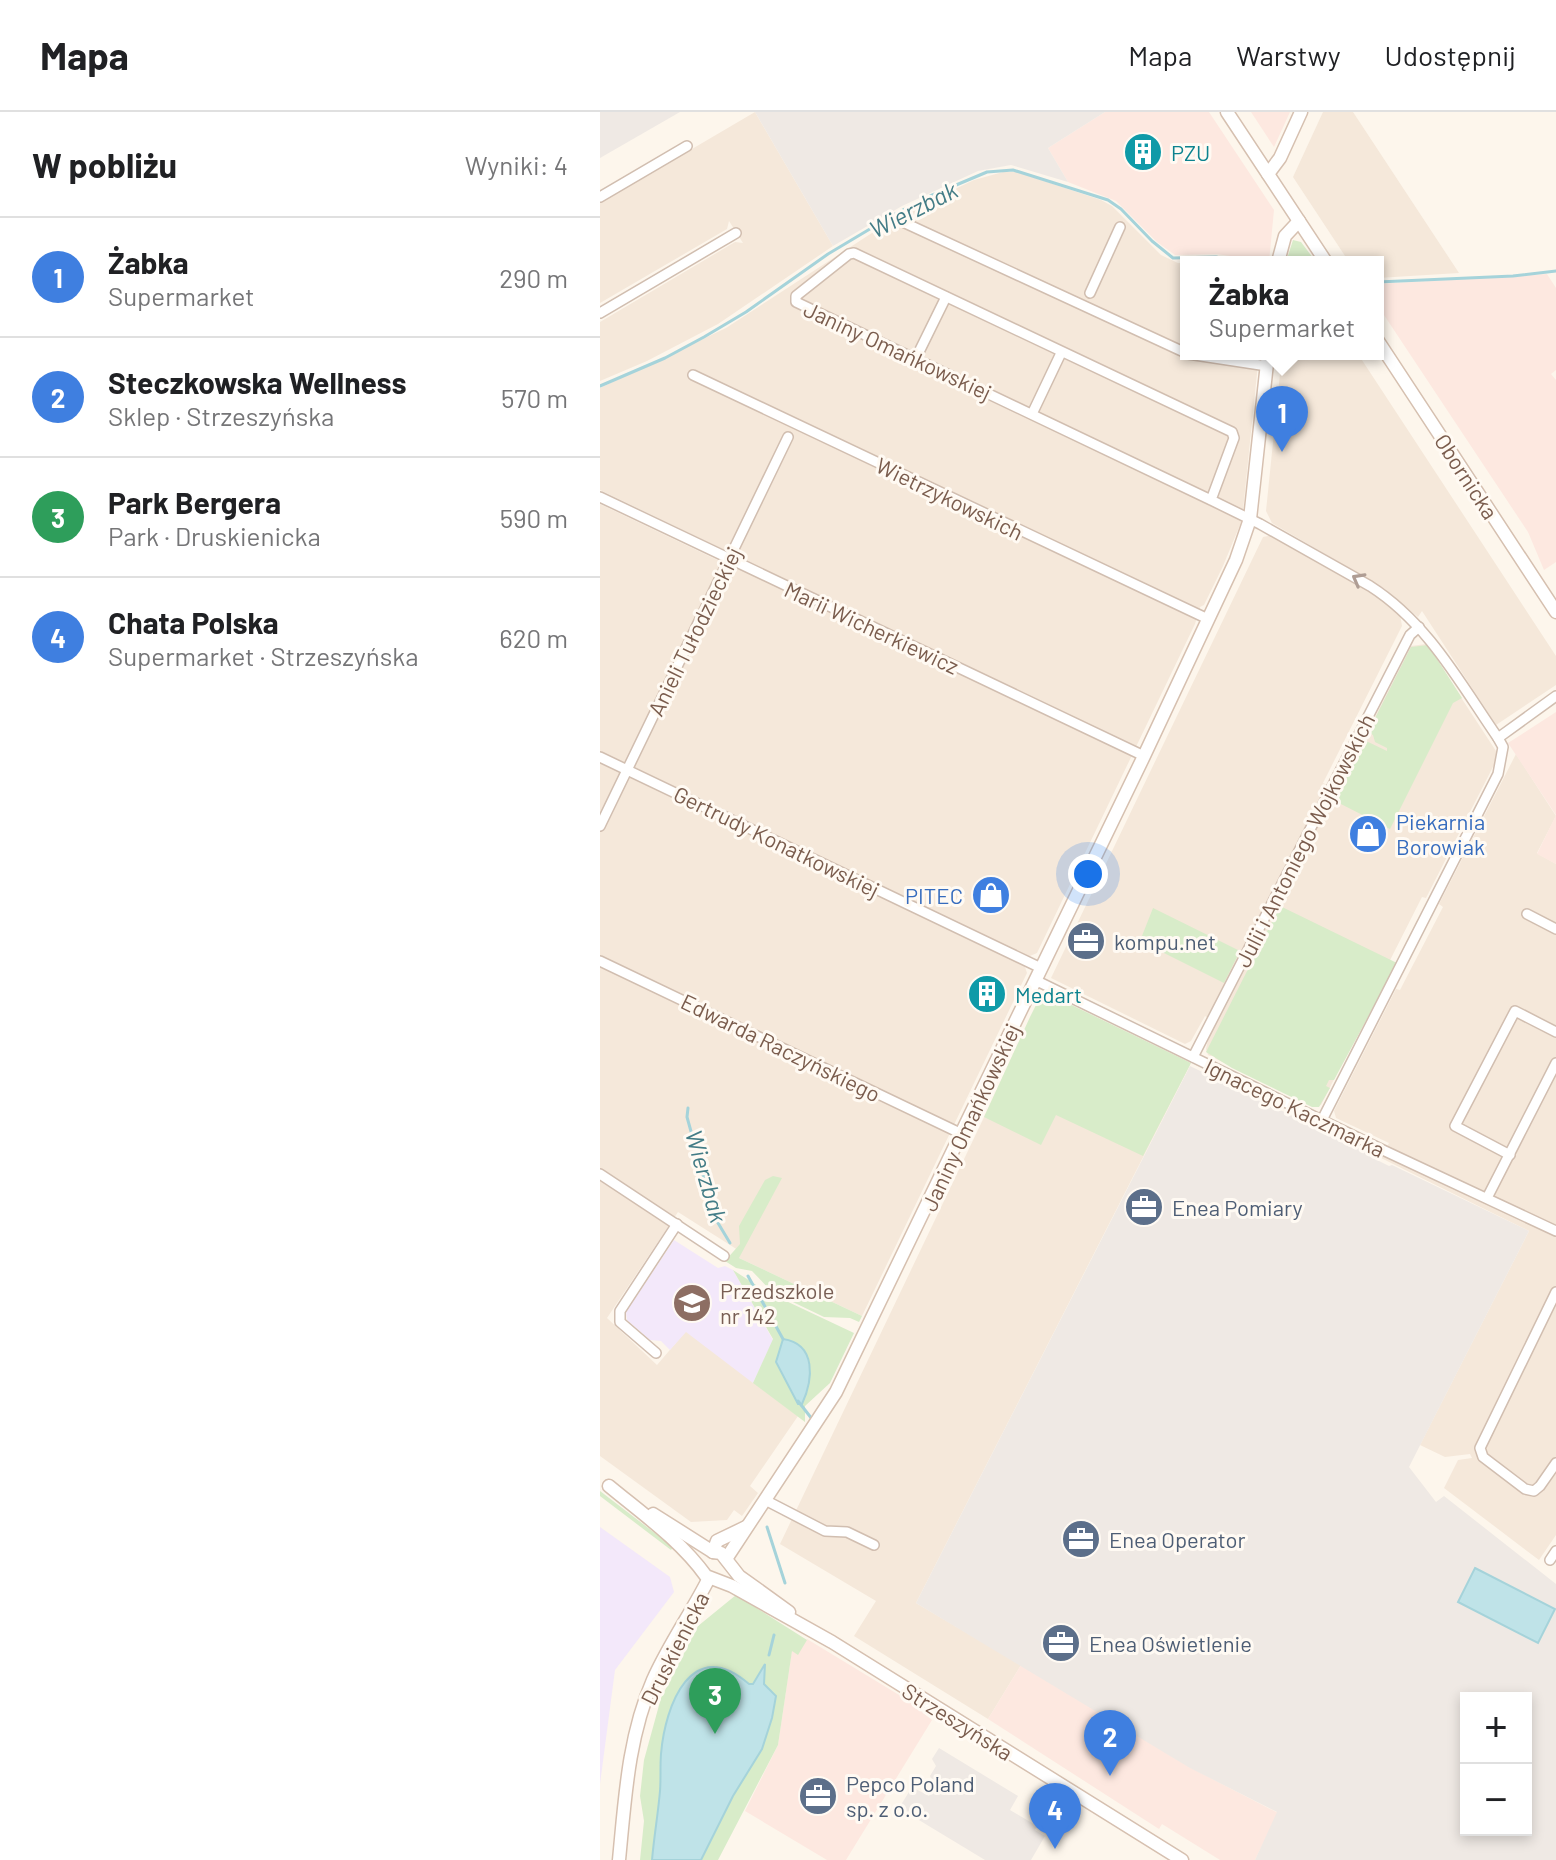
<!DOCTYPE html>
<html lang="pl">
<head>
<meta charset="utf-8">
<style>
  :root { --surface:#fff; --page:#f2f2f2; --text:#202124; --muted:#757577; --line:#e0e0e0; --accent:#b45309 }
  body { margin:0; font-family:Barlow,sans-serif; background:var(--page); color:var(--text) }
  .controls { position:absolute; right:24px; bottom:24px; display:grid; overflow:hidden; border-radius:0px; box-shadow:0 4px 12px #0003 }
  .controls button { width:72px; height:72px; display:grid; place-items:center; padding:0; border:0; border-bottom:2px solid var(--line); background:var(--surface); color:var(--text); font:40px sans-serif }
  .you { position:absolute; left:488px; top:762px; width:28px; height:28px; margin:-20px; border:6px solid #fff; border-radius:50%; background:#1a73e8; box-shadow:0 0 0 12px #1a73e833 }
  .badge { display:grid; place-items:center; width:52px; height:52px; border-radius:50%; background:var(--accent); color:#fff; font-size:26px; font-weight:700 }
  .pin { position:absolute; translate:-50% -66px; filter:drop-shadow(0 2px 4px #0008) }
  .pin::after { content:''; position:absolute; top:42px; width:28px; height:24px; background:inherit; clip-path:polygon(0 0,100% 0,50% 100%) }
  .popup { position:absolute; left:580px; top:144px; width:204px; height:104px; box-sizing:border-box; display:grid; place-content:center; border-radius:0px; background:var(--surface); filter:drop-shadow(0 2px 6px #0005); font-size:26px; white-space:nowrap; color:var(--muted) }
  .popup b { font-size:30px; color:var(--text) }
  .popup::after { content:''; position:absolute; left:50%; top:100%; margin-left:-16px; border:16px solid transparent; border-top-color:var(--surface) }
  .list { margin:0; padding:0; list-style:none }
  h2 { display:flex; justify-content:space-between; align-items:center; height:104px; margin:0; padding:0 32px; font-size:34px }
  h2 small { font-size:26px; font-weight:400; color:var(--muted) }
  .list li { display:grid; grid-template-columns:52px 1fr auto; gap:24px; align-items:center; box-sizing:border-box; height:120px; padding:0 32px; border-top:2px solid var(--line) }
  .list b { display:block; font-size:30px; white-space:nowrap }
  .list p { margin:0; font-size:26px; white-space:nowrap; color:var(--muted) }
  .list em { font-size:26px; font-style:normal; color:var(--muted) }
  .map { position:relative; flex:none; width:956px; height:1748px; overflow:hidden }
  header { display:flex; align-items:center; gap:48px; box-sizing:border-box; height:112px; padding:0 40px; background:var(--surface); border-bottom:2px solid var(--line) }
  header strong { font-size:38px }
  nav { display:flex; gap:44px; margin-inline-start:auto; font-size:28px }
  main { display:flex }
  aside { flex:1; background:var(--surface) }
  .map>svg:first-child { display:block }
</style>
</head>
<body>
<header>
<strong>Mapa</strong>
<nav><a>Mapa</a><a>Warstwy</a><a>Udostępnij</a></nav>
</header>
<main>
<aside>
<h2>W pobliżu<small>Wyniki: 4</small></h2>
<ul class="list">
<li><span class="badge" style="background:#3f7fe0">1</span><div><b>Żabka</b><p>Supermarket</p></div><em>290 m</em></li>
<li><span class="badge" style="background:#3f7fe0">2</span><div><b>Steczkowska Wellness</b><p>Sklep · Strzeszyńska</p></div><em>570 m</em></li>
<li><span class="badge" style="background:#2e9e5b">3</span><div><b>Park Bergera</b><p>Park · Druskienicka</p></div><em>590 m</em></li>
<li><span class="badge" style="background:#3f7fe0">4</span><div><b>Chata Polska</b><p>Supermarket · Strzeszyńska</p></div><em>620 m</em></li>
</ul>
</aside>
<div class="map">
<svg width="956" height="1748" viewBox="0 0 956 1748">
  <rect width="100%" height="100%" fill="#fdf6ec"/>
  <g fill="#f5e8da">
    <polygon points="155,0 233,134 118,212 47,249 0,269 0,210 135,130 143,131 129,109 127,117 0,191 0,91"/>
    <polygon points="723,0 753,0 859,161 778,166 778,150 749,150 693,65"/>
    <polygon points="403,60 417,60 501,88 512,94 561,143 578,151 586,151 586,242 659,242 642,408 623,454 604,493 600,495 595,512 437,841 430,844 425,855 427,861 262,1204 139,1146 141,1140 78,1100 7,1206 57,1253 86,1219 198,1304 150,1374 158,1381 142,1404 134,1398 127,1408 91,1410 0,1344 0,392 132,455 137,444 0,378 0,276 126,216 298,104 374,68"/>
    <polygon points="682,242 758,242 956,544 956,573 896,613 822,499 818,505 785,477 672,411 666,399"/>
    <polygon points="673,423 779,484 800,502 802,514 723,671 738,678 811,534 826,532 896,639 897,647 826,786 822,785 780,868 783,871 721,993 715,995 608,943 606,937 612,909 605,904 591,929 585,932 451,866 663,425"/>
    <polygon points="916,642 956,704 937,741 956,752 956,1423 939,1448 844,1376 858,1348 872,1346 870,1342 845,1345 820,1333 929,1119 781,1046 789,1031 736,1006 734,999 796,877 800,878 843,795 839,792"/>
    <polygon points="446,883 590,953 316,1491 421,1553 388,1607 254,1524 276,1489 180,1432 442,884"/>
  </g>
  <g fill="#fde8e0">
    <polygon points="505,0 609,0 674,98 669,150 617,142 575,143 557,130 516,89 468,70 448,36"/>
    <polygon points="651,0 690,0 674,35"/>
    <polygon points="947,162 956,176 956,258 951,262 956,268 956,450 944,458 928,420 778,194 778,172"/>
    <polygon points="956,600 956,752 937,742 956,703 908,631"/>
    <polygon points="207,1527 304,1586 332,1608 246,1748 227,1748 145,1699 178,1633 192,1538 198,1542"/>
    <polygon points="421,1553 591,1656 678,1701 655,1748 620,1748 562,1712 559,1717 388,1607"/>
  </g>
  <g fill="#efe9e4" fill-rule="evenodd">
    <polygon points="0,0 80,0 0,46"/>
    <polygon points="155,0 505,0 448,36 468,70 411,53 378,59 302,94 233,134"/>
    <path d="M590,954L768,1041L769,1044L789,1054L792,1053L929,1119L809,1355L836,1390L844,1384L956,1472V1748H655L677,1700L590,1656L316,1491ZM866,1586H926V1718H866Z"/>
    <polygon points="339,1636 418,1684 410,1698 437,1714 435,1718 445,1724 431,1748 385,1748 299,1696 312,1675 329,1684 335,1675 330,1664 336,1654 332,1647"/>
  </g>
  <g fill="#f3e8fa">
    <polygon points="74,1128 118,1156 125,1154 133,1158 173,1228 153,1271 86,1220 70,1238 61,1229 50,1228 27,1208 26,1200"/>
    <polygon points="0,1415 70,1465 74,1480 15,1558 0,1672"/>
  </g>
  <g fill="#d8ecc9">
    <polygon points="693,128 701,130 716,150 686,150"/>
    <polygon points="828,533 862,586 853,591 790,717 733,688 764,628 787,639 787,636 775,630 773,623 768,620 811,535"/>
    <polygon points="680,794 797,851 734,968 729,968 726,974 730,976 719,995 712,995 632,956 606,940"/>
    <polygon points="553,796 640,839 624,871 540,829"/>
    <polygon points="444,883 451,883 591,951 543,1044 456,1003 441,1033 384,1005 430,905 440,885"/>
    <polygon points="173,1064 182,1066 139,1146 262,1204 259,1210 250,1206 224,1205 172,1180 152,1159 136,1156 125,1149 140,1132 139,1114 165,1068"/>
    <polygon points="133,1158 167,1180 254,1221 230,1271 205,1294 205,1310 153,1271 173,1227"/>
    <polygon points="0,1379 73,1435 71,1438 0,1384"/>
    <polygon points="136,1483 207,1528 198,1543 192,1539 178,1633 118,1748 40,1748 44,1709 40,1684 44,1648 61,1586 98,1514"/>
  </g>
  <g fill="#bfe3e8" stroke="#a5d3da" stroke-width="2">
    <path d="M183,1227C217,1232 213,1268 202,1292H198L176,1250Z"/>
    <polygon points="875,1456 955,1497 938,1531 858,1490"/>
    <path d="M165,1552L164,1572L176,1584L172,1606L162,1637L133,1684L101,1748H52C54,1725 58,1702 60,1679C61,1667 60,1654 61,1642C65,1593 92,1522 149,1572H153Z"/>
  </g>
  <g fill="none" stroke-linecap="round" stroke-linejoin="round">
    <g stroke="#a5d3da" stroke-width="3">
      <polyline points="778,170 913,164 956,159"/>
      <polyline points="0,274 65,246 104,225 146,200 228,142 295,102 330,84 387,60 413,58 508,88 521,97 552,129 573,146 616,145 638,150"/>
      <polyline points="88,996 87,1005 115,1106 130,1131"/>
      <polyline points="148,1164 183,1227"/>
      <polyline points="198,1289 212,1307"/>
      <polyline points="167,1415 185,1471"/>
      <polyline points="169,1543 174,1523"/>
    </g>
    <g stroke="#d1beb0" stroke-width="12">
      <g id="street">
        <polyline points="0,85 87,34"/>
        <polyline points="305,111 586,241"/>
        <polyline points="490,181 520,115"/>
        <polyline points="0,201 136,121"/>
        <polyline points="588,242 667,254"/>
        <polyline points="316,246 346,185"/>
        <polyline points="93,263 608,507"/>
        <polyline points="432,302 461,241"/>
        <polyline points="0,385 544,644"/>
        <path d="M611,388L634,326L632,320L254,141L249,142L196,184V190C335,255 473,322 611,388L660,412L770,474C828,511 860,571 898,626L903,635L898,662L722,1008"/>
        <polyline points="898,626 956,584"/>
        <polyline points="0,645 441,856"/>
        <polyline points="0,714 188,325"/>
        <polyline points="927,802 956,817"/>
        <polyline points="0,849 362,1022"/>
        <polyline points="435,868 785,1039 956,1119"/>
        <polyline points="593,945 810,523 819,515"/>
        <polyline points="910,1043 855,1014 915,899 956,920"/>
        <polyline points="0,1062 124,1144"/>
        <polyline points="887,1086 956,951"/>
        <polyline points="956,1180 880,1336 883,1345 925,1377 934,1379 940,1374 956,1351"/>
        <polyline points="56,1241 20,1210 20,1199 77,1112"/>
        <polyline points="165,1388 225,1419 247,1420 274,1433"/>
        <polyline points="950,1448 956,1439"/>
      </g>
    </g>
    <g stroke="#d6c0b0" stroke-width="15">
      <g id="secondary">
        <polyline points="627,0 726,150"/>
        <polyline points="668,62 680,46 701,0"/>
        <polyline points="678,150 685,124 699,109"/>
        <polyline points="778,229 956,500"/>
        <path d="M9,1374C44,1403 80,1428 106,1464L132,1474L232,1530L582,1748"/>
        <polyline points="53,1402 113,1440 121,1441 139,1464 189,1500"/>
        <polyline points="113,1440 117,1429 146,1415"/>
        <polyline points="126,1447 236,1280 544,644 636,448 650,407 668,242"/>
        <path d="M19,1748C25,1687 28,1625 53,1568C69,1532 92,1500 109,1466"/>
      </g>
    </g>
    <use href="#street" stroke="#fff" stroke-width="9"/>
    <use href="#secondary" stroke="#fff" stroke-width="12"/>
  </g>
  <defs><path id="oneway-chevron" d="M-2-3.5L2.5 0L-2 3.5" fill="none" stroke-width="1.6" stroke-linecap="round" stroke-linejoin="round" transform="scale(2)"/></defs>
  <use stroke="#af9d94" href="#oneway-chevron" transform="translate(758 467) rotate(-151)"/>
  <defs>
    <g id="building-disc" transform="scale(2)"><circle r="9.5" fill="#0f9aa8" stroke="#fffaf3"/><path d="M-4-6H4V6H1V3H-1V6H-4ZM-2.5-4.3h1.7v1.8h-1.7ZM.8-4.3h1.7v1.8H.8ZM-2.5-1h1.7V.8h-1.7ZM.8-1h1.7V.8H.8Z" fill="#fff"/></g>
    <g id="shop-disc" transform="scale(2)"><circle r="9.5" fill="#3f7fe0" stroke="#fffaf3"/><path d="M-5-2.5h2.3a2.7 3.5 0 0 1 5.4 0H5L5.5 6h-11ZM-1.5-2.5h3a1.5 2.3 0 0 0-3 0Z" fill="#fff"/></g>
    <g id="office-disc" transform="scale(2)"><circle r="9.5" fill="#5c6f8a" stroke="#fffaf3"/><path d="M-6-3h4V-5.5h4V-3h4V5H-6ZM-1-4.5V-3h2v-1.5ZM-6 0V1H6V0Z" fill="#fff"/></g>
    <g id="school-disc" transform="scale(2)"><circle r="9.5" fill="#8d6e63" stroke="#fffaf3"/><path d="M0-5L7-2L0 1L-7-2ZM-4 1L0 2.5L4 1V4Q0 6-4 4Z" fill="#fff"/></g>
  </defs>
  <g fill-rule="evenodd">
    <use href="#building-disc" x="543" y="40"/>
    <use href="#shop-disc" x="768" y="722"/>
    <use href="#shop-disc" x="391" y="783"/>
    <use href="#office-disc" x="486" y="829"/>
    <use href="#building-disc" x="387" y="882"/>
    <use href="#office-disc" x="544" y="1095"/>
    <use href="#school-disc" x="92" y="1191"/>
    <use href="#office-disc" x="481" y="1427"/>
    <use href="#office-disc" x="461" y="1531"/>
    <use href="#office-disc" x="218" y="1684"/>
  </g>
  <g text-anchor="middle" dominant-baseline="central" stroke-width="6" stroke-linejoin="round" paint-order="stroke">
    <g font-size="22" fill="#0d838f" stroke="#fffaf3" text-anchor="start">
      <text x="571" y="40">PZU</text>
      <text x="415" y="882">Medart</text>
    </g>
    <g font-size="22" fill="#7a5c4d" stroke="#fffaf3">
      <text transform="translate(298 238) rotate(25)">Janiny Omańkowskiej</text>
      <text transform="translate(867 364) rotate(57)">Obornicka</text>
      <text transform="translate(350 386) rotate(26)">Wietrzykowskich</text>
      <text transform="translate(272 515) rotate(25)">Marii Wicherkiewicz</text>
      <text transform="translate(94 519) rotate(-64)">Anieli Tułodzieckiej</text>
      <text transform="translate(704 728) rotate(-63)">Julii i Antoniego Wojkowskich</text>
      <text transform="translate(177 729) rotate(26)">Gertrudy Konatkowskiej</text>
      <text transform="translate(181 935) rotate(26)">Edwarda Raczyńskiego</text>
      <text transform="translate(695 995) rotate(26)">Ignacego Kaczmarka</text>
      <text transform="translate(370 1005) rotate(-65)">Janiny Omańkowskiej</text>
      <text transform="translate(74 1536) rotate(-63)">Druskienicka</text>
      <text transform="translate(358 1609) rotate(32)">Strzeszyńska</text>
    </g>
    <g font-size="22" fill="#366cbe" stroke="#fffaf3" text-anchor="start">
      <text x="796" y="709">Piekarnia<tspan x="796" dy="25">Borowiak</tspan></text>
      <text x="363" y="783" text-anchor="end">PITEC</text>
    </g>
    <g font-size="22" fill="#4e5e75" stroke="#fffaf3" text-anchor="start">
      <text x="514" y="829">kompu.net</text>
      <text x="572" y="1095">Enea Pomiary</text>
      <text x="509" y="1427">Enea Operator</text>
      <text x="489" y="1531">Enea Oświetlenie</text>
      <text x="246" y="1671">Pepco Poland<tspan x="246" dy="25">sp. z o.o.</tspan></text>
    </g>
    <g font-size="22" fill="#785e54" stroke="#fffaf3" text-anchor="start">
      <text x="120" y="1178">Przedszkole<tspan x="120" dy="25">nr 142</tspan></text>
    </g>
    <g font-size="24" font-style="italic" fill="#437c86" stroke="#fffaf3">
      <text transform="translate(313 97) rotate(-27)">Wierzbak</text>
      <text transform="translate(107 1064) rotate(74)">Wierzbak</text>
    </g>
  </g>
</svg>
<div class="controls">
<button>+</button>
<button>−</button>
</div>
<div class="you"></div>
<div class="pin badge" style="left:682px;top:340px;background:#3f7fe0">1</div>
<div class="popup"><b>Żabka</b>Supermarket</div>
<div class="pin badge" style="left:510px;top:1664px;background:#3f7fe0">2</div>
<div class="pin badge" style="left:115px;top:1622px;background:#2e9e5b">3</div>
<div class="pin badge" style="left:455px;top:1737px;background:#3f7fe0">4</div>
</div>
</main>
</body>
</html>
